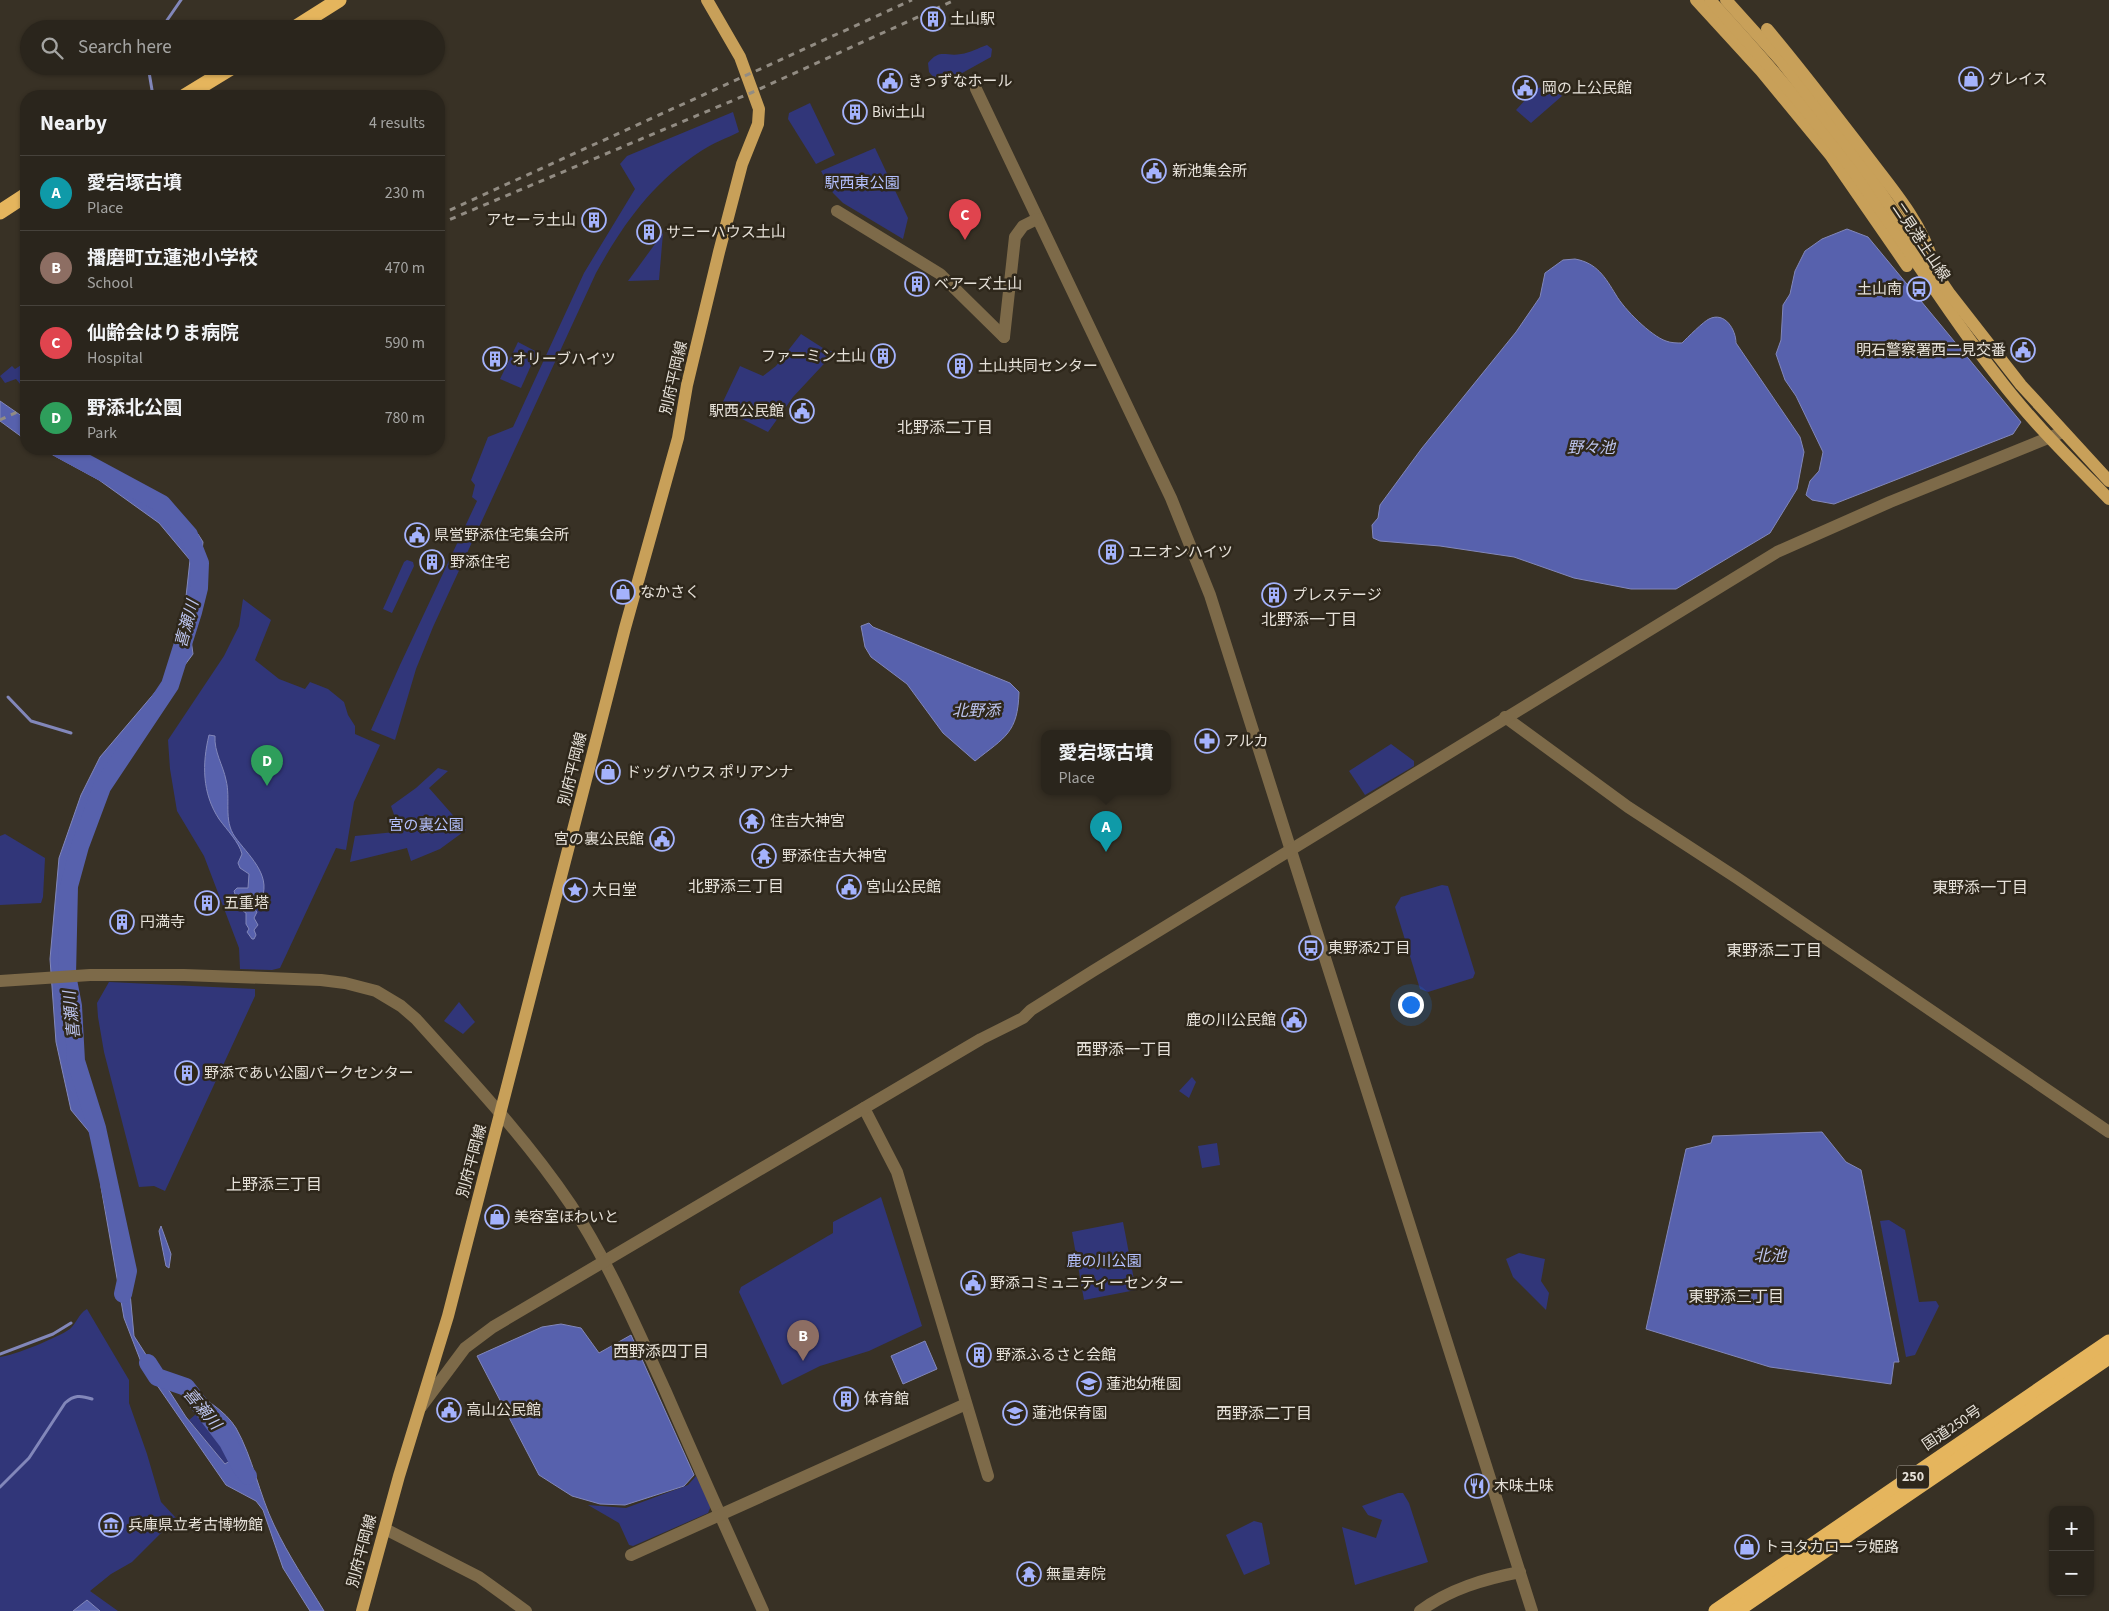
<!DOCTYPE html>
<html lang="en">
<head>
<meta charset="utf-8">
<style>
  :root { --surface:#2a251c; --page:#322d25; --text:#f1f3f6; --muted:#a5a5a3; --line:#46423b; --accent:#a4b2fc }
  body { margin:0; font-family:"Source Sans 3","Noto Sans JP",sans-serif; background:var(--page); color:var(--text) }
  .controls { position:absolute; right:15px; bottom:15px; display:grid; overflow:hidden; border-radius:10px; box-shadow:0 1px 4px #0004 }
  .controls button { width:45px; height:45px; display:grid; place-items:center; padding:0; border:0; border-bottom:1px solid var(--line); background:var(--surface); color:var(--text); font:25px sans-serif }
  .you { position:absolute; left:1410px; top:1004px; width:18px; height:18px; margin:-12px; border:4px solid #fff; border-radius:50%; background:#1a73e8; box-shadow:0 0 0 8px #1a73e833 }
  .badge { display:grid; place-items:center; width:32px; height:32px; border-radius:50%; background:var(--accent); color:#fff; font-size:16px; font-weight:700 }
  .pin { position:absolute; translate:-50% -41px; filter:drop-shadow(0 1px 2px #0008) }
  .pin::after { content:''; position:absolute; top:26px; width:18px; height:15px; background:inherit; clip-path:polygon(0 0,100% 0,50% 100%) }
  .popup { position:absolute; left:1041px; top:730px; width:130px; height:65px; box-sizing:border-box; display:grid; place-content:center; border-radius:10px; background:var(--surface); filter:drop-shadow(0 1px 4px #0005); font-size:16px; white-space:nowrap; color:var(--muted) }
  .popup b { font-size:19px; color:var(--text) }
  .popup::after { content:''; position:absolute; left:50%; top:100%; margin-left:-10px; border:10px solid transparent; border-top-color:var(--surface) }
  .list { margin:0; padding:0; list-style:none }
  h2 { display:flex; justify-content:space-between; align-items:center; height:65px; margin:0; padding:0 20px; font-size:21px }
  h2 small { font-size:16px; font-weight:400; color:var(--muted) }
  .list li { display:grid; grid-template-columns:32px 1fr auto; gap:15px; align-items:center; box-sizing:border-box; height:75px; padding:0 20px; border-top:1px solid var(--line) }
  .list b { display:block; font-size:19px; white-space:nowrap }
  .list p { margin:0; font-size:16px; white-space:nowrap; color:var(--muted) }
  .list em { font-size:16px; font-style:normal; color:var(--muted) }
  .icon { flex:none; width:28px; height:28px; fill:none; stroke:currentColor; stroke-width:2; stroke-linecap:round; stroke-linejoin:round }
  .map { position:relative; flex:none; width:2109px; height:1611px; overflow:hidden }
  .search { position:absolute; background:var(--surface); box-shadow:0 1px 4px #0004; left:20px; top:20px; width:425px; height:55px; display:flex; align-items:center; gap:12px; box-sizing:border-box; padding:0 18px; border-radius:28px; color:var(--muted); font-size:19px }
  .panel { position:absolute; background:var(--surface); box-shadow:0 1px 4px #0004; left:20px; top:90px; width:425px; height:365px; border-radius:20px }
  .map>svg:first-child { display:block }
</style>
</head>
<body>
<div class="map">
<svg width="2109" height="1611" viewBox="0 0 2109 1611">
  <rect width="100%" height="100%" fill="#383125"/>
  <g fill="#313679">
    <path d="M987,45L992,49L991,57L955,77L935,79L929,72L928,63C940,48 946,57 961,54C970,53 978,48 987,45Z"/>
    <polygon points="1551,84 1562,96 1531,123 1516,110 1535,89"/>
    <polygon points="810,103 835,155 816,164 788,119 789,113"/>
    <path d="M733,112L739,132C727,138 713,143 701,151C653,182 623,224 596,273L433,627L416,669L395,740L371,730L400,665L477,501L472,497L475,485L471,480L488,437L513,427L584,273L635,189L620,164L627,156Z"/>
    <polygon points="875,148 908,218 903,239 843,203 833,193 821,171"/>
    <polygon points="663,233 659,280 628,281"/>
    <polygon points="801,334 826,350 835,352 793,397 768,432 720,408 740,366 763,376 776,366"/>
    <polygon points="518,342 537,352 521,388 500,379"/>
    <polygon points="26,362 26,391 16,379 5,383 0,376 12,366 15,369"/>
    <polygon points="407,560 413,562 414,566 392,613 383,609 404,562"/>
    <polygon points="243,599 271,620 255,660 279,679 305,689 310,682 328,689 344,702 348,715 355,726 355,734 380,745 354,802 346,850 336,848 280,968 272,970 240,969 239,948 204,856 177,811 170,769 168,740 224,656 239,626"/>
    <polygon points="1391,744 1414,761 1414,766 1365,795 1349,771"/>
    <polygon points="438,768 448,771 429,788 466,830 440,849 411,861 407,848 350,862 355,836 395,832 398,826 391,806 416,788"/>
    <polygon points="5,834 45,858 43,897 41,903 0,905 0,836"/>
    <polygon points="1442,885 1448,886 1475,973 1473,978 1428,992 1420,989 1395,907 1401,897"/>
    <polygon points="109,982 255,989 255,996 165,1191 154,1186 139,1187 104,1052 98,1017 97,1003"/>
    <polygon points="459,1002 475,1022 463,1034 444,1021"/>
    <polygon points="1192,1077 1196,1082 1189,1098 1179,1091"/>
    <polygon points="1217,1143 1220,1165 1202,1168 1198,1146"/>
    <polygon points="881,1197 922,1326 869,1351 820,1366 782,1385 739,1292 741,1287 833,1233 833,1222"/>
    <polygon points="1889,1220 1905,1230 1919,1302 1936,1301 1939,1306 1915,1355 1906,1357 1880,1221"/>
    <polygon points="1123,1222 1136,1290 1084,1300 1072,1232"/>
    <polygon points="1519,1253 1545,1259 1541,1281 1549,1293 1546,1310 1513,1277 1506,1259"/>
    <path d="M87,1309L129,1380V1403L147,1454L161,1502L176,1518L132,1562L111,1574L90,1591L118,1611H0V1357C13,1356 59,1337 70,1329C77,1323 78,1314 87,1309Z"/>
    <polygon points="202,1409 225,1428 236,1457 225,1464 189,1420"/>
    <polygon points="696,1476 711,1506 708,1513 633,1546 629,1545 619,1523 588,1505 626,1508 688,1485"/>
    <polygon points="1398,1493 1403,1493 1409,1503 1428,1562 1355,1585 1342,1527 1376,1538 1382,1520 1368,1515 1362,1506"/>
    <polygon points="1254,1521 1262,1523 1270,1564 1244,1575 1226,1535"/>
  </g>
  <g fill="#5761ad" stroke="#8287ba">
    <polygon points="1847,229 1868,237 2021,422 2013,434 1834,504 1812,500 1806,495 1810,481 1819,471 1823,452 1796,396 1785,380 1776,354 1781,340 1783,305 1790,294 1795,271 1805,251 1822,239"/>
    <path d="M1575,259C1597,263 1605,277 1616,295C1624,309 1651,336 1666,341C1671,343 1677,343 1682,343C1687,338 1704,321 1709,319C1725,311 1736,330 1736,343L1800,437L1804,452L1797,489L1770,533L1676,589H1631L1574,578L1514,557L1440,546L1380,541L1373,538L1372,525L1378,518L1380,505L1422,448L1516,332L1540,297L1545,273L1563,260Z"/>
    <polygon points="0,401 26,419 26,440 0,421"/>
    <path d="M42,449H69L86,463L162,504L177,521L198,534L203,542L197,593L189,625L193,654L170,685L102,787L90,817L69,885L67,975L73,1006L76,1061L97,1128L128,1271L134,1336L186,1417L225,1464L236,1457L225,1428L202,1409L186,1387C203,1398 225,1410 236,1428C253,1458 259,1494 274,1525C288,1555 307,1583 324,1611H310L283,1568L263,1510L256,1501L226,1485L141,1362L124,1318L101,1187V1172L96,1140L71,1110L56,1042L50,959L59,858L81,795L100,757L186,656L183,624L190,560L159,523L99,480Z"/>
    <path d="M869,623L873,627L1010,683L1019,692C1018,733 1005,737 975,761L943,733L907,684L871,657L865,647L861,626Z"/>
    <path d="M209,735L215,736C214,752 223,765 226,780C231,799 223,820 235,837C248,855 271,874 262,898L250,896L249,910L253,907L257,912L254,918L258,925L254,930L256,935L254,939H252L247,932L249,929L246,924V913L243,911L246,906L236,897L234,891L237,888H248L249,874L240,868L238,863L242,854C239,842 227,830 219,819C202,793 202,764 209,735Z"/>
    <polygon points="1822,1132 1846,1162 1861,1170 1899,1362 1894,1362 1891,1384 1770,1367 1646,1329 1686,1149 1711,1143 1713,1136"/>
    <polygon points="161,1226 171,1254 169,1268 166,1266 159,1231"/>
    <polygon points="561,1324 581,1328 599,1353 631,1335 694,1475 684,1486 625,1505 600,1504 572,1496 539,1475 477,1356 542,1327"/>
    <polygon points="925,1341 937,1369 903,1384 891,1356"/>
    <polygon points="87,1600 100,1611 73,1611"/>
  </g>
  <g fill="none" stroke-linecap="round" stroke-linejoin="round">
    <g stroke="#8287ba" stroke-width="3">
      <polyline points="161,29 181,0"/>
      <polyline points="148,66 153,96"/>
      <polyline points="8,697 31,721 71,733"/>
      <polyline points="0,1354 53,1334 71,1323"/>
      <path d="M0,1487L29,1458L65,1403C74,1395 80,1395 92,1399"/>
    </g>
    <g stroke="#5761ad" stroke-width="18">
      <polyline points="60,449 162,504 189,535 200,563 199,588 193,612 170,685 102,787 80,846 69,886 67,975 73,1006 76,1061 97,1128 128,1271 123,1294"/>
      <polyline points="148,1363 157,1377 186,1387 228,1442 241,1467 248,1476"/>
    </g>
    <g stroke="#7d6a49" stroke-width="12">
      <polyline points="976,89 1171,498 1210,595 1532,1611"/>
      <polyline points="837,211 940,274 1004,337"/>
      <polyline points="1004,337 1015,237 1023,226 1037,219"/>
      <polyline points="1505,717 1628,807 1737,878 2109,1132"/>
      <path d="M0,981L90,975H184L321,980L345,983L376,991L401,1006L416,1019C470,1079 526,1138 571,1205C609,1263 636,1327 665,1390C697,1464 730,1537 763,1611"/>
      <polyline points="864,1108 897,1172 988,1476"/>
      <polyline points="421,1407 465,1348 493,1327 981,1039 1023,1018 1031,1010 1093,971 1777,552 1890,502 2063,432"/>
      <polyline points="385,1529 479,1577 526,1611"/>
      <polyline points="631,1555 966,1404"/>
      <path d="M1420,1611C1450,1589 1484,1579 1520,1572"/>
    </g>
    <g stroke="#c8a059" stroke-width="12">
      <polyline points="1696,0 1761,71 1831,156 1907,266"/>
      <path d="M1710,0C1756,50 1799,100 1840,153C1895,226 1941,305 1997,376C2031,421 2070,459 2109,499"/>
      <polyline points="1726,0 1781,61 1863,166 1950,294 2021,385 2109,481"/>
      <path d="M1767,29C1800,68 1831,109 1862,149C1888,184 1921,220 1933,262"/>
      <polyline points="362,1611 399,1476 448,1316 625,628 678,438 687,385 719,252 742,164 758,124 759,109 740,57 707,0"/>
    </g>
    <g stroke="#e5b55d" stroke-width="15">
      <polyline points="293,29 339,0"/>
      <polyline points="185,96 234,66"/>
      <polyline points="0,212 26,195"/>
      <polyline points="1716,1611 2109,1342"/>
      <polyline points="1736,1611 2109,1357"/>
    </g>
    <g stroke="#928c83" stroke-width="3" stroke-dasharray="6 6" stroke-linecap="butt">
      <polyline points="439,215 912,0"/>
      <polyline points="439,224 753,92 955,0"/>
      <polyline points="0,420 26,408"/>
    </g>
  </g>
  <defs>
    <g id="building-ring" transform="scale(1.25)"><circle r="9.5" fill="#2e271b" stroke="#a4b2fc" stroke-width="1.5"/><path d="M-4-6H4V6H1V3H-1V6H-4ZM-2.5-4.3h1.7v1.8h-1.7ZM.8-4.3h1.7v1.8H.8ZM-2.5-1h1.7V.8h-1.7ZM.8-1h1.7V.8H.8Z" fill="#a4b2fc"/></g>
    <g id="shop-ring" transform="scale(1.25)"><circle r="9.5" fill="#2e271b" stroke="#a4b2fc" stroke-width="1.5"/><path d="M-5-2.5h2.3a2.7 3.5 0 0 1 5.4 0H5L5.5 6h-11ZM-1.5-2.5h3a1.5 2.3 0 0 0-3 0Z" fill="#a4b2fc"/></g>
    <g id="civic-ring" transform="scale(1.25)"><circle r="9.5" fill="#2e271b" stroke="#a4b2fc" stroke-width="1.5"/><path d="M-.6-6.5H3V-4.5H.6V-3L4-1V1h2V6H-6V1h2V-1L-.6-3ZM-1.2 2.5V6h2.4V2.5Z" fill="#a4b2fc"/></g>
    <g id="bus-ring" transform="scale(1.25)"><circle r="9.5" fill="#2e271b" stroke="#a4b2fc" stroke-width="1.5"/><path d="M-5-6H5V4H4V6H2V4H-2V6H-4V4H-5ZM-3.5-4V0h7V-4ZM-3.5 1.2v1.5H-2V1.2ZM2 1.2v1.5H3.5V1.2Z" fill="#a4b2fc"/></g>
    <g id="pharmacy-ring" transform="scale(1.25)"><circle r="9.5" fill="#2e271b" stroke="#a4b2fc" stroke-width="1.5"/><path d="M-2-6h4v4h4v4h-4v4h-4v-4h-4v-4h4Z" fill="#a4b2fc"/></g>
    <g id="temple-ring" transform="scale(1.25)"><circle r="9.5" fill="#2e271b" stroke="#a4b2fc" stroke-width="1.5"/><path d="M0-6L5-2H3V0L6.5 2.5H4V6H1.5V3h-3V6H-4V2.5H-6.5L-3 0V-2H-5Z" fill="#a4b2fc"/></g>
    <g id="sight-ring" transform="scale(1.25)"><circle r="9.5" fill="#2e271b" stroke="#a4b2fc" stroke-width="1.5"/><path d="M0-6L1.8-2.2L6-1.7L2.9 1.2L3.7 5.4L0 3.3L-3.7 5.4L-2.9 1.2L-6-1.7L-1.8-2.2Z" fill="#a4b2fc"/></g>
    <g id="school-ring" transform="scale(1.25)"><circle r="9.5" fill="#2e271b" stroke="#a4b2fc" stroke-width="1.5"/><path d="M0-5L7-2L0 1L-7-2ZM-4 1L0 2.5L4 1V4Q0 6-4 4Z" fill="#a4b2fc"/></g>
    <g id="restaurant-ring" transform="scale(1.25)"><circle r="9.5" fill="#2e271b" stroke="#a4b2fc" stroke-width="1.5"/><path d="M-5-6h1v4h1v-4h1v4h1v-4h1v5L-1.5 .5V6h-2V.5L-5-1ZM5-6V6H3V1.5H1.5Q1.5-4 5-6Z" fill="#a4b2fc"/></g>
    <g id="museum-ring" transform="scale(1.25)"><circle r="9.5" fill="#2e271b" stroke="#a4b2fc" stroke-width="1.5"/><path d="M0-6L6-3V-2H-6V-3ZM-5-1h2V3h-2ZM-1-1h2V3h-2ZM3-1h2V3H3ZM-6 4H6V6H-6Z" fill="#a4b2fc"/></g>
  </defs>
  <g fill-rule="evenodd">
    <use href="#building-ring" x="933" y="19"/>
    <use href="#shop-ring" x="1971" y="79"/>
    <use href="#civic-ring" x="890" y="81"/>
    <use href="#civic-ring" x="1525" y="88"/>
    <use href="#building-ring" x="855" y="112"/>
    <use href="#civic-ring" x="1154" y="171"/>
    <use href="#building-ring" x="594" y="220"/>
    <use href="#building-ring" x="649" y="232"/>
    <use href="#building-ring" x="917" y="284"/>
    <use href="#bus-ring" x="1919" y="289"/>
    <use href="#civic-ring" x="2023" y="350"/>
    <use href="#building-ring" x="883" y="356"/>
    <use href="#building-ring" x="495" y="359"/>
    <use href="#building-ring" x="960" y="366"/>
    <use href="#civic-ring" x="802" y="411"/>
    <use href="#civic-ring" x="417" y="535"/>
    <use href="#building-ring" x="1111" y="552"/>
    <use href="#building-ring" x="432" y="562"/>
    <use href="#shop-ring" x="623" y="592"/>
    <use href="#building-ring" x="1274" y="595"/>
    <use href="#pharmacy-ring" x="1207" y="741"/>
    <use href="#shop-ring" x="608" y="772"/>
    <use href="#temple-ring" x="752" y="821"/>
    <use href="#civic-ring" x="662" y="839"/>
    <use href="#temple-ring" x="764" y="856"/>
    <use href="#civic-ring" x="849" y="887"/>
    <use href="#sight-ring" x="575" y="890"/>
    <use href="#building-ring" x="207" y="903"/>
    <use href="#building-ring" x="122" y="922"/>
    <use href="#bus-ring" x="1311" y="948"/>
    <use href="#civic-ring" x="1294" y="1020"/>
    <use href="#building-ring" x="187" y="1073"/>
    <use href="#shop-ring" x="497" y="1217"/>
    <use href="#civic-ring" x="973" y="1283"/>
    <use href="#building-ring" x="979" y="1355"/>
    <use href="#school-ring" x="1089" y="1384"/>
    <use href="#building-ring" x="846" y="1399"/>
    <use href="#civic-ring" x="449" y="1410"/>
    <use href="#school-ring" x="1015" y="1413"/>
    <use href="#restaurant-ring" x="1477" y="1486"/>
    <use href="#museum-ring" x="111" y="1525"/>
    <use href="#shop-ring" x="1747" y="1547"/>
    <use href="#temple-ring" x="1029" y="1574"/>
  </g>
  <g text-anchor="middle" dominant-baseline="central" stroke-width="5" stroke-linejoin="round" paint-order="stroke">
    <rect fill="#2e271b" stroke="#afa9a0" stroke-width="1" x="1897" y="1465.5" width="32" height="23" rx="4"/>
    <g font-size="14" font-weight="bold" fill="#e6e1d9">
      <text x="1913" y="1477">250</text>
    </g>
    <g font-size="15" fill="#e6e1d9" stroke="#2e271b" text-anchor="start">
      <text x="950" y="19">土山駅</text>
      <text x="1988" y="79">グレイス</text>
      <text x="908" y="81">きっずなホール</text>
      <text x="1542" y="88">岡の上公民館</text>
      <text x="872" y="112">Bivi土山</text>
      <text x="1172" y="171">新池集会所</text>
      <text x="576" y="220" text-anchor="end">アセーラ土山</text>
      <text x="666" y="232">サニーハウス土山</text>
      <text x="934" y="284">ベアーズ土山</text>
      <text x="1902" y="289" text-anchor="end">土山南</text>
      <text x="2006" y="350" text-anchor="end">明石警察署西二見交番</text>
      <text x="866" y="356" text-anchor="end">ファーミン土山</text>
      <text x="512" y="359">オリーブハイツ</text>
      <text x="978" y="366">土山共同センター</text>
      <text x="784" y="411" text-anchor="end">駅西公民館</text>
      <text x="434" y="535">県営野添住宅集会所</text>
      <text x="1128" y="552">ユニオンハイツ</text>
      <text x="450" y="562">野添住宅</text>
      <text x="640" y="592">なかさく</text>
      <text x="1292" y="595">プレステージ</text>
      <text x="1224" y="741">アルカ</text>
      <text x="626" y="772">ドッグハウス ポリアンナ</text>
      <text x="770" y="821">住吉大神宮</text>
      <text x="644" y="839" text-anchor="end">宮の裏公民館</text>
      <text x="782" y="856">野添住吉大神宮</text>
      <text x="866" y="887">宮山公民館</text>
      <text x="592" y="890">大日堂</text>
      <text x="224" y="903">五重塔</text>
      <text x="140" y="922">円満寺</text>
      <text x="1328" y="948">東野添2丁目</text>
      <text x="1276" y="1020" text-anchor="end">鹿の川公民館</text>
      <text x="204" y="1073">野添であい公園パークセンター</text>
      <text x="514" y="1217">美容室ほわいと</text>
      <text x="990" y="1283">野添コミュニティーセンター</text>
      <text x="996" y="1355">野添ふるさと会館</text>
      <text x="1106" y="1384">蓮池幼稚園</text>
      <text x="864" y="1399">体育館</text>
      <text x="466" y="1410">高山公民館</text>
      <text x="1032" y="1413">蓮池保育園</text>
      <text x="1494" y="1486">木味土味</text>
      <text x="128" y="1525">兵庫県立考古博物館</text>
      <text x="1764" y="1547">トヨタカローラ姫路</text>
      <text x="1046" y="1574">無量寿院</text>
    </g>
    <g font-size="15" fill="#b4c0fe" stroke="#2e271b">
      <text x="862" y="183">駅西東公園</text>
      <text x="426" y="825">宮の裏公園</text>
      <text x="1104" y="1261">鹿の川公園</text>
    </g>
    <g font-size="15" fill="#e6e1d9" stroke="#2e271b">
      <text transform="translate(1921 242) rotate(56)">二見港土山線</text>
      <text transform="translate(674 378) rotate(-77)">別府平岡線</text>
      <text transform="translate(573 769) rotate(-76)">別府平岡線</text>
      <text transform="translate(472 1161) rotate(-75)">別府平岡線</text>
      <text transform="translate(1952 1428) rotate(-34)">国道250号</text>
      <text transform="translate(362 1551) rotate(-75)">別府平岡線</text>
    </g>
    <g font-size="16" fill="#e6e1d9" stroke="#2e271b">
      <text x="945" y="428">北野添二丁目</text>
      <text x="1309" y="620">北野添一丁目</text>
      <text x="736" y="887">北野添三丁目</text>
      <text x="1980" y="888">東野添一丁目</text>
      <text x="1774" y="951">東野添二丁目</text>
      <text x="1124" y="1050">西野添一丁目</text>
      <text x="274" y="1185">上野添三丁目</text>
      <text x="1736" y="1297">東野添三丁目</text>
      <text x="661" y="1352">西野添四丁目</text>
      <text x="1264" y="1414">西野添二丁目</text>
    </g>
    <g font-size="16" font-style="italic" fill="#bcc4ee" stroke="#2e271b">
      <text x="1591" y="448">野々池</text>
      <text transform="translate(187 624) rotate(-75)">喜瀬川</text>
      <text x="976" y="711">北野添</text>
      <text transform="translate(72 1015) rotate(-96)">喜瀬川</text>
      <text x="1770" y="1256">北池</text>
      <text transform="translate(202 1409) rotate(50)">喜瀬川</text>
    </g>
  </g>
</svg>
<div class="controls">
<button>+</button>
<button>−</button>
</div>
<div class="you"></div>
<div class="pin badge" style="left:1106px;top:852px;background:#0f9aa8">A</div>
<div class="popup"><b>愛宕塚古墳</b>Place</div>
<div class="pin badge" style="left:803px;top:1361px;background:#8d6e63">B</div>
<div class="pin badge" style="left:965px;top:240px;background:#e0444e">C</div>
<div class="pin badge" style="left:267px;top:786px;background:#2e9e5b">D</div>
<div class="search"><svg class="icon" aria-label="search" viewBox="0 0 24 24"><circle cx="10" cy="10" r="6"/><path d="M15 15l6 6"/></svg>Search here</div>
<section class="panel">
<h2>Nearby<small>4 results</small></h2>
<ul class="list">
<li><span class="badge" style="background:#0f9aa8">A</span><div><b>愛宕塚古墳</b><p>Place</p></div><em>230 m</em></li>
<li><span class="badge" style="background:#8d6e63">B</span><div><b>播磨町立蓮池小学校</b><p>School</p></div><em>470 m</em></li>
<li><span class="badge" style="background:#e0444e">C</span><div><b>仙齢会はりま病院</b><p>Hospital</p></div><em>590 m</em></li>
<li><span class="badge" style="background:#2e9e5b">D</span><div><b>野添北公園</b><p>Park</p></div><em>780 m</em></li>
</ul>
</section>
</div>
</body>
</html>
